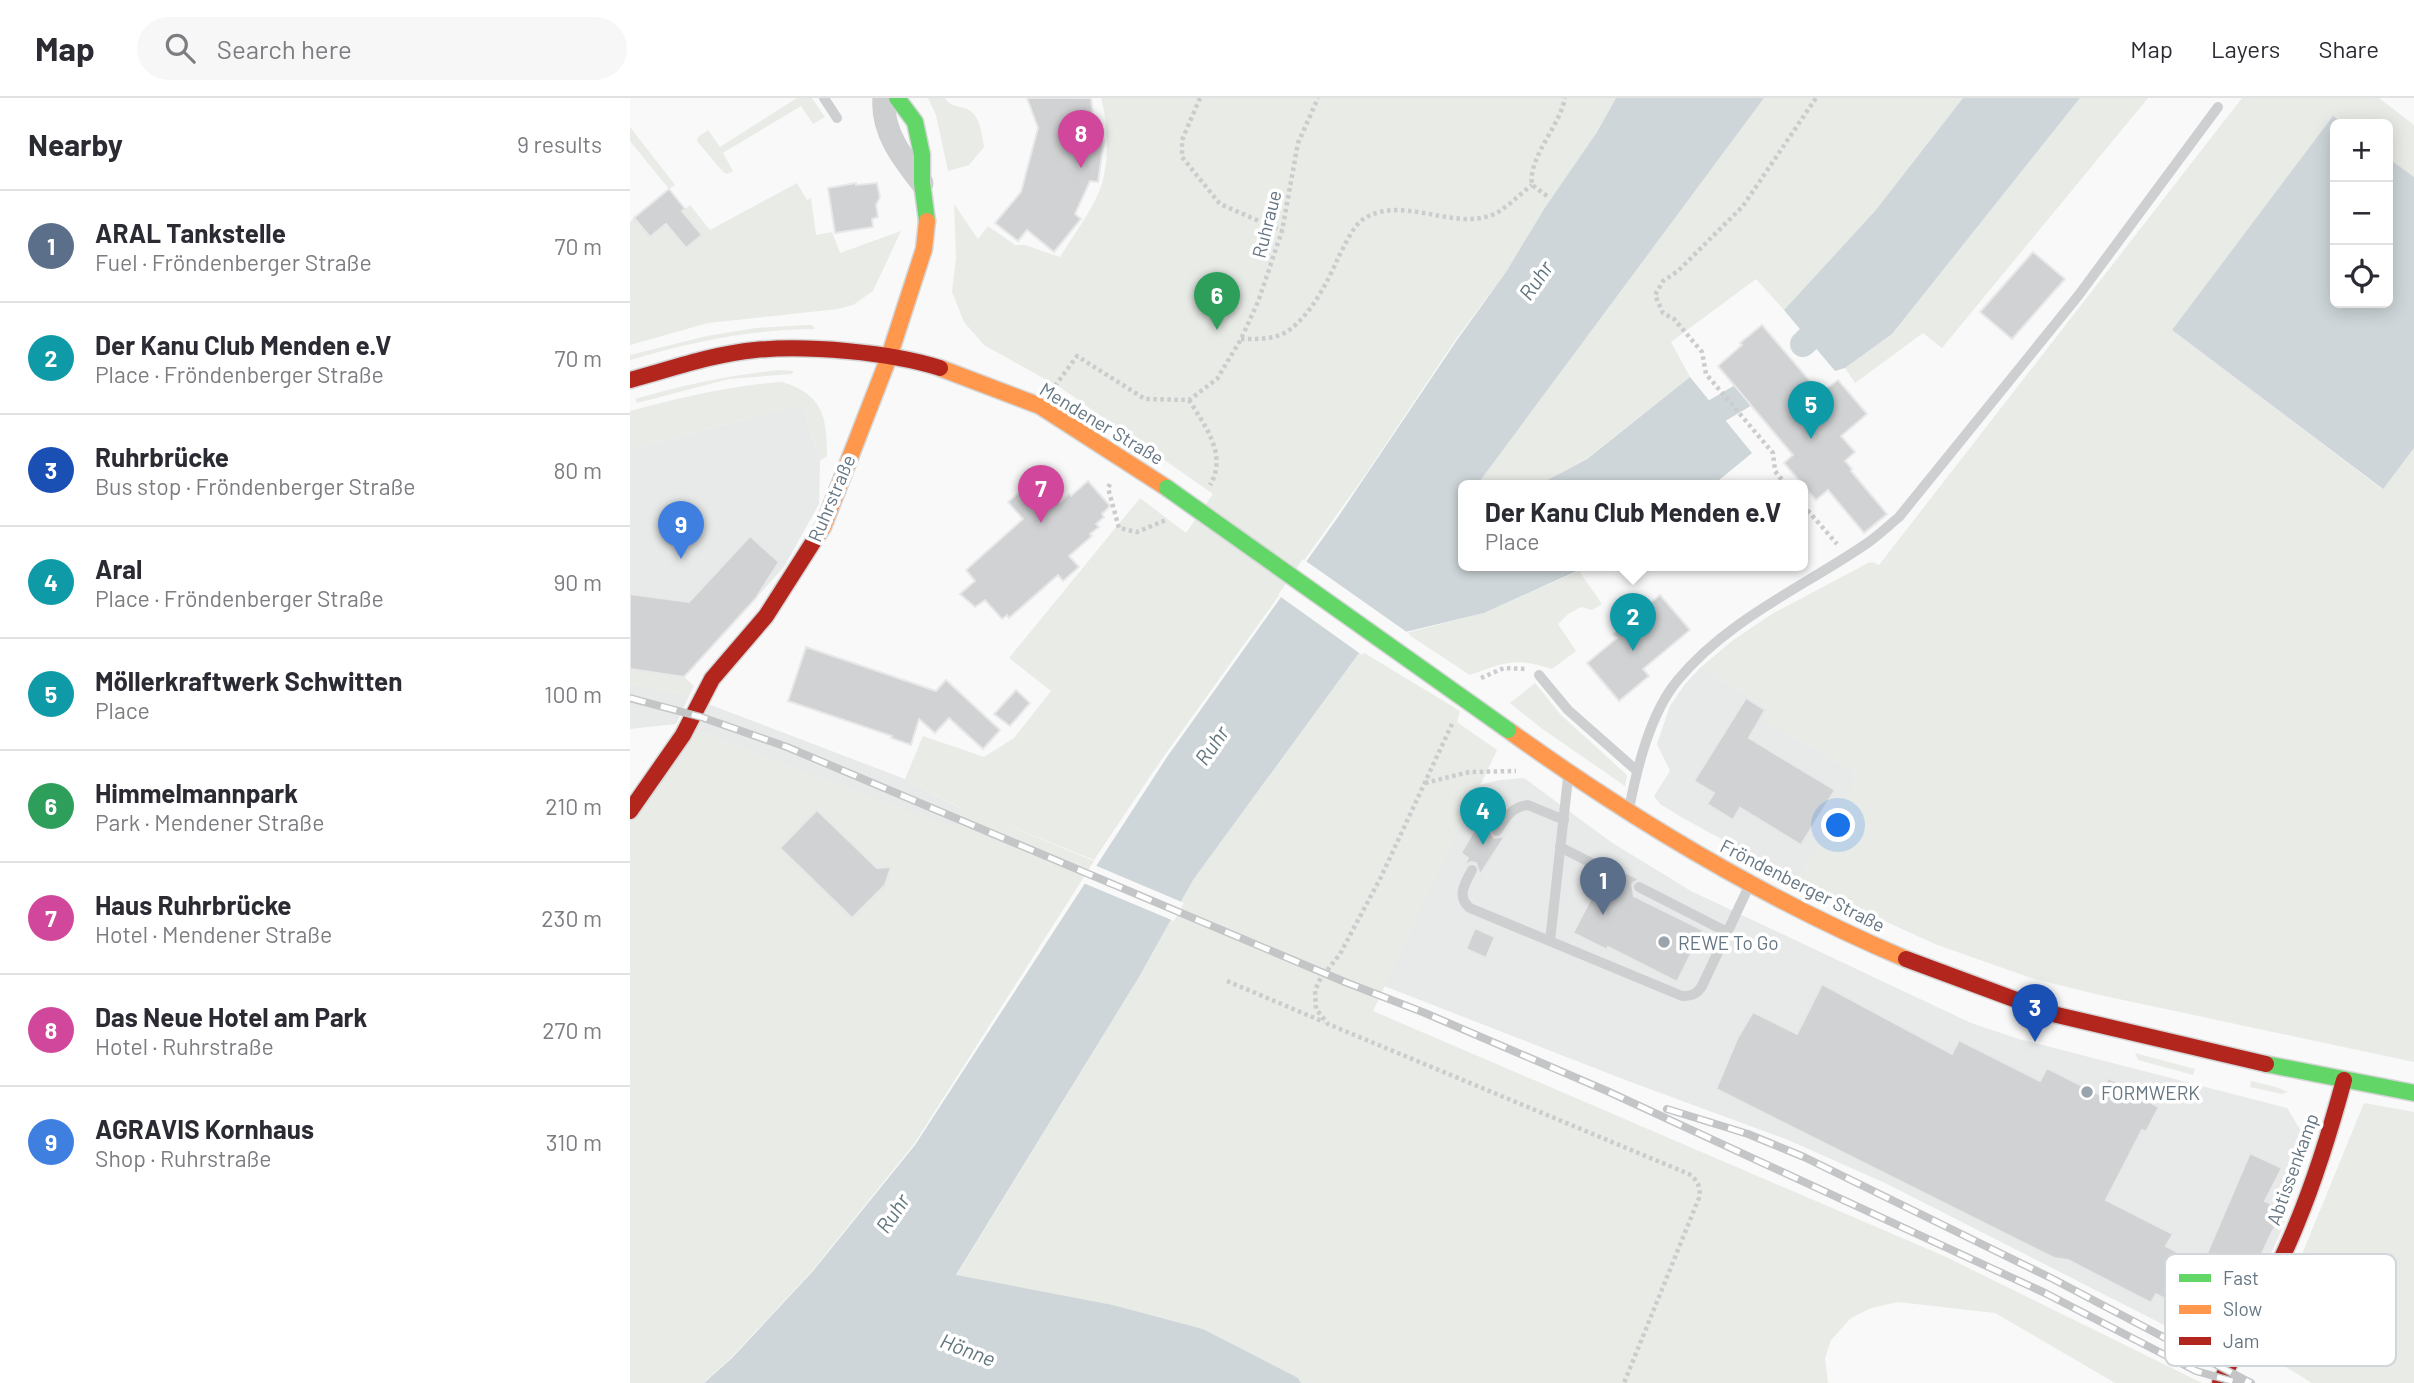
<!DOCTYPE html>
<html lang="en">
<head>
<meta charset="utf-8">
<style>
  :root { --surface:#fff; --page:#f7f7f7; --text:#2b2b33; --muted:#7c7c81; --line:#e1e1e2; --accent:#5c6169 }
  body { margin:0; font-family:Barlow,sans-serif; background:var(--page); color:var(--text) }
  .controls { position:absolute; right:21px; top:21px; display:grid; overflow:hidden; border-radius:10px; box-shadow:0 4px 18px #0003 }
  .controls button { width:63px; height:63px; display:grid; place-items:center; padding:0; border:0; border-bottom:2px solid var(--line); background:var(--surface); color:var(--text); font:35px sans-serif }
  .you { position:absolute; left:1209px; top:728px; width:24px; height:24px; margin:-18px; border:5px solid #fff; border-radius:50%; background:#1a73e8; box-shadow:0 0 0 10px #1a73e833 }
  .badge { display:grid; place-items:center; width:46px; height:46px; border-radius:50%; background:var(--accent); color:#fff; font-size:23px; font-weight:700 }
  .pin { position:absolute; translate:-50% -58px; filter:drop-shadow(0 2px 4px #0008) }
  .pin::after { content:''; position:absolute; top:37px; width:24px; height:21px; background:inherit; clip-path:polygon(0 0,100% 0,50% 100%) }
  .popup { position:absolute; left:828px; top:382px; width:350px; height:91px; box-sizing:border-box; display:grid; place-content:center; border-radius:10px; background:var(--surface); filter:drop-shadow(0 2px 5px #0005); font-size:23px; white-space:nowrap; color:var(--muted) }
  .popup b { font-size:26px; color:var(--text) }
  .popup::after { content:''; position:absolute; left:50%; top:100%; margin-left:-14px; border:14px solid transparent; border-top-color:var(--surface) }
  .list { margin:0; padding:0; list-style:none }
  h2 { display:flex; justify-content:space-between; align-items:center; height:91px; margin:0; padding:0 28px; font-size:30px }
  h2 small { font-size:23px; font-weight:400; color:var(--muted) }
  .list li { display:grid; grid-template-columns:46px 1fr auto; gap:21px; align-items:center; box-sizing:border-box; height:112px; padding:0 28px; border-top:2px solid var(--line) }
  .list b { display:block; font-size:26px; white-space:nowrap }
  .list p { margin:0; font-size:23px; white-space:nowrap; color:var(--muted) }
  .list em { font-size:23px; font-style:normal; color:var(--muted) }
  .icon { flex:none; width:38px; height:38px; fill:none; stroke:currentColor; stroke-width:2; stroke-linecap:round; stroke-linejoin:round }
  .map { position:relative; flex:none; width:1784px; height:1285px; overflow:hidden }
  header { display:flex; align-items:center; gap:42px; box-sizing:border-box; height:98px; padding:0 35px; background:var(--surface); border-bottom:2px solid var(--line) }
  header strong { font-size:33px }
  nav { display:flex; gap:38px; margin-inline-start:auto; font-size:24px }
  .search { width:490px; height:63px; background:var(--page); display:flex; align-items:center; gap:18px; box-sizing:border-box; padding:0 24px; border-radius:38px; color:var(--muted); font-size:26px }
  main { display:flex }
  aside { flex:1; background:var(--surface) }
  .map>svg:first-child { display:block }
</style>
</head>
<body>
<header>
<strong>Map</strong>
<div class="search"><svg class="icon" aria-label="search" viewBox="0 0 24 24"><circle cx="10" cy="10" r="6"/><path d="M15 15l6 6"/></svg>Search here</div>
<nav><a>Map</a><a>Layers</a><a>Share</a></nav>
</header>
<main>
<aside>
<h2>Nearby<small>9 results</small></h2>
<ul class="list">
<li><span class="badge" style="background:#5c6f8a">1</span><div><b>ARAL Tankstelle</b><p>Fuel · Fröndenberger Straße</p></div><em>70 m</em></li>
<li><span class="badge" style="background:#0f9aa8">2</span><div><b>Der Kanu Club Menden e.V</b><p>Place · Fröndenberger Straße</p></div><em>70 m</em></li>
<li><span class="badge" style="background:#1a4fb4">3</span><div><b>Ruhrbrücke</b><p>Bus stop · Fröndenberger Straße</p></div><em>80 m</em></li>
<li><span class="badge" style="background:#0f9aa8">4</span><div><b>Aral</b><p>Place · Fröndenberger Straße</p></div><em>90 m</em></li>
<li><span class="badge" style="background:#0f9aa8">5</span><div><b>Möllerkraftwerk Schwitten</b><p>Place</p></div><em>100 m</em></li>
<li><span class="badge" style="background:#2e9e5b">6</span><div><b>Himmelmannpark</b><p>Park · Mendener Straße</p></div><em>210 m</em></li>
<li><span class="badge" style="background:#d1479c">7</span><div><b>Haus Ruhrbrücke</b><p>Hotel · Mendener Straße</p></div><em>230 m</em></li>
<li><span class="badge" style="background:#d1479c">8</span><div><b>Das Neue Hotel am Park</b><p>Hotel · Ruhrstraße</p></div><em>270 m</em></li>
<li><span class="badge" style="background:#3f7fe0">9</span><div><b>AGRAVIS Kornhaus</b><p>Shop · Ruhrstraße</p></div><em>310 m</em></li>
</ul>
</aside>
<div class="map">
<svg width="1784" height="1285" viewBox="0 0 1784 1285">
  <rect width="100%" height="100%" fill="#f9f9f9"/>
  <g fill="#e8e9e9">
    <polygon points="172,306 190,363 189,406 154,469 54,579 0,571 0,352"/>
    <polygon points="1071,569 1139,611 1133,622 1226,674 1220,693 1167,783 1053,720 1030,706 1024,698 1040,673 1027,646 1040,608 1055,586"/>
    <polygon points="0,586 59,598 46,626 0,631"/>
    <polygon points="78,606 275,681 332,711 323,730 65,632"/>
    <polygon points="894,680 981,744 1061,793 1341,925 1389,941 1657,1010 1673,1036 1668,1077 1650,1136 1593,1257 1255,1085 1158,1042 998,983 754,888 850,687 870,682"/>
  </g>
  <g fill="#e8ebe6">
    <polygon points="167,0 182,0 195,19 183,26 171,8 93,55 103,73 97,76 93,74 67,43 68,39 78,32 90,49"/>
    <path d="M298,0H315C321,10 330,7 339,12C351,20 352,37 354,49L339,67L318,73L306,17Z"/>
    <path d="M471,0H986L967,34L914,111L876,174L826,241L733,380L534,658L464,762L355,718L464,763L284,1046L182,1173L101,1260L73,1285H0V724L65,632L323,729L331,710L275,681L293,638L354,659L384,640L421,593L379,560L510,400L556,435L583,396L431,290L354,247L334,224L322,194L326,160L324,106L348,141L358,128L385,147H395L430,159C443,138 467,106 473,82C479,57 478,25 471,0Z"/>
    <polygon points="1134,0 1333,0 1245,113 1154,212 1126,181 1041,244 1060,279 956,361 908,387 847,387"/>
    <polygon points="1450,0 1518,0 1312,250 1293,235 1225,285 1215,270 1262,236"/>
    <polygon points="1612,0 1749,0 1784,27 1784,79 1758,60 1758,26 1714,26 1703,19 1542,232 1752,391 1784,350 1784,964 1465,896 1401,880 1305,846 1167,783 1219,693 1226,674 1132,622 1139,611 1071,569 1102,543 1142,516 1238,465 1243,464 1249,467"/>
    <polygon points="0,29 45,87 39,91 0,43"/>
    <polygon points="167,85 177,102 181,100 186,137 202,134 210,155 271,133 243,193 223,207 208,211 78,225 0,247 0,124 4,120 20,139 60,107 80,132"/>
    <path d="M177,227H182L185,231C121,231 61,244 0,262V257L77,238L126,230Z"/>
    <path d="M149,272L164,273L161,276L99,281L7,305L5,301C52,287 100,277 149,272Z"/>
    <path d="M152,284C193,296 197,319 197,358L190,363L172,306L0,352V313C49,300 101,287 152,284Z"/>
    <path d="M949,473L972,506L962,512L951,509L938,516L928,526L946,553L922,571C886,559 875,564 840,577L776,535L854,515Z"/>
    <polygon points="731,553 830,613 827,624 867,652 743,913 1314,1158 1572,1285 1485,1285 1365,1215 1268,1204 1241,1210 1221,1220 1201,1242 1195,1260 1198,1285 671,1285 667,1280 573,1231 483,1207 326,1178 509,879 563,782"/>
    <polygon points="0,571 54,579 64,588 59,598 0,586"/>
    <polygon points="905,585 931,617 997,677 995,688 911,630 880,605"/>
    <polygon points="1505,955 1565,971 1563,977 1508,962"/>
    <polygon points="1621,983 1646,989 1658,994 1652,996 1620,989"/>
    <polygon points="1734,1005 1784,1014 1784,1285 1682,1285 1632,1254"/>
  </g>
  <g fill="#ced6d9">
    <polygon points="986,0 1134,0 847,387 833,387 833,467 960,467 854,515 738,543 563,782 509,879 326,1177 483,1207 573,1231 668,1280 671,1285 74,1285 102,1260 183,1173 285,1047 537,659 708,419 827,242 876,174 914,111 967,34"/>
    <polygon points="1333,0 1450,0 1262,236 1215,270 1205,273 1154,212 1245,113"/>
    <polygon points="1703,18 1714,26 1705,26 1705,205 1758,205 1758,60 1784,79 1784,350 1753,391 1542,232"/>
    <polygon points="1060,279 1122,355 1083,387 908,387 957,361"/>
  </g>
  <g fill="#f9f9f9">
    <polygon points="673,461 781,537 740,546 732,557 648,497"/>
    <polygon points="462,766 554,805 544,823 451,784"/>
  </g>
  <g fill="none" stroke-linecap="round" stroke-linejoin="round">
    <g stroke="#ced6d9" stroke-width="26">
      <polyline points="1173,246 1203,217"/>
      <polyline points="1056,331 1112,298"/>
    </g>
  </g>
  <g fill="#d0d2d3" stroke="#e8e8e8" stroke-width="2">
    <polygon points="397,0 461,0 466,41 474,42 468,84 460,83 445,116 451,121 424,154 397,132 388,143 365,125 391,94 408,30"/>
    <polygon points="226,85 226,87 247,85 250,99 246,107 248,119 242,121 243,129 205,135 198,90"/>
    <polygon points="39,91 55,111 52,113 72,137 56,150 36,126 20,139 4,120"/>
    <polygon points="1403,154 1435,181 1382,241 1350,214"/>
    <polygon points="1132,227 1190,295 1208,282 1237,316 1211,338 1225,354 1215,363 1222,371 1221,373 1257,416 1234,435 1198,392 1186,402 1154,365 1163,357 1088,268 1112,247 1110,245"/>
    <polygon points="407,378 430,404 439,396 441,398 458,383 480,408 472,416 474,419 466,426 469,429 460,436 462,438 439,458 449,469 433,483 428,477 379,520 377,517 372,521 355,502 345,509 330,496 345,483 336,472 393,421 378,404"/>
    <polygon points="120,438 149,464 126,500 54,579 0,571 0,496 59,504"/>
    <polygon points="1030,497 1060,532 1013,571 1019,578 989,603 957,565 987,540 983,536"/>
    <polygon points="176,549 306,593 316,582 370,632 353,651 319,620 305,635 289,621 281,647 261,640 262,638 158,603"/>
    <polygon points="386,592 400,605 380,628 364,616"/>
    <polygon points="1116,600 1135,612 1119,640 1205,692 1171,747 1110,710 1103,722 1077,706 1084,695 1064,683"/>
    <polygon points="187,712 247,770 261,769 255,787 222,820 150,750"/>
    <polygon points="858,728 864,740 875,738 850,777 846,765 841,764 834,768 838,760 831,755 845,731 853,735"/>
    <polygon points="980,767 1009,781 1002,786 1004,798 1073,832 1047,884 978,849 977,852 943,835 972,779 976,780 982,776"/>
    <polygon points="845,830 865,839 856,860 836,851"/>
    <polygon points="1192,886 1322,956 1329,942 1410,983 1417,970 1470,997 1478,980 1506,994 1505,997 1529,1009 1516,1034 1512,1032 1476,1102 1543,1136 1536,1148 1572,1167 1620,1055 1652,1070 1635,1103 1651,1111 1647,1124 1595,1233 1526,1196 1521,1205 1438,1162 1424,1160 1086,991 1107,941 1123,914 1167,936"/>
  </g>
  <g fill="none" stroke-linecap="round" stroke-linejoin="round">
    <g stroke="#d5d6d7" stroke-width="19">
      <g id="fast">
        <polyline points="267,0 285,24 292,57 292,85 297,123"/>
        <polyline points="1636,966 1784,995"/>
      </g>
    </g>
    <g stroke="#d5d6d7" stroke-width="19">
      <g id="slow">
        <polyline points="310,270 410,308 537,390"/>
        <polyline points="187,438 193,429 259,259 294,151 297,123"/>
        <path d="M878,632C1003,722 1134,801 1276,861"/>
      </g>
    </g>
    <g stroke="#d5d6d7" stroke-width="19">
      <g id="jam">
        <path d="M0,282C41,271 83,256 125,252C177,247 260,254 310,270"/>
        <polyline points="0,713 53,637 82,581 136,518 187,438"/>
        <polyline points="1276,861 1427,917 1636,966"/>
        <path d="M1590,1285C1616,1232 1645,1180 1667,1125C1686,1079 1701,1030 1714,982"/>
      </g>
    </g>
    <g stroke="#cbcccd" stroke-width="4.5" stroke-dasharray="3.5 3.5" stroke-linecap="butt">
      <polyline points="570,0 552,42 552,59 590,106 652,133"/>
      <path d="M917,98L902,87C898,59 929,30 935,0"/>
      <path d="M611,241C626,241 644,242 658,233C681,217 698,183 709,158C715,147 722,130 732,122C769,96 819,131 859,118C875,113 888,97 902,87"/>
      <polyline points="425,288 447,258 515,301 559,302 587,281 611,241 628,204 652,133 668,45 688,0"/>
      <path d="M559,302C575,328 598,357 580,387"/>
      <polyline points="480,386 478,390 489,430 507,434 536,422"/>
      <polyline points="1156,387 1145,373 1143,355 1076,276 1072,254 1044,221 1033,215 1025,197 1033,183 1048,173 1113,108 1186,0"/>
      <polyline points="1173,407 1207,446"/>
      <polyline points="851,580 874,570 896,571"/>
      <path d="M822,626L751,779L710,856L689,883L685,893L686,911L698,926L1059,1076C1068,1082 1071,1090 1069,1100L994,1285"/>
      <polyline points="795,685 839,674 886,673"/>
      <polyline points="597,883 694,924"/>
    </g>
    <g stroke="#cecfd0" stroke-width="10">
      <polyline points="194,0 207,20"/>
      <polyline points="909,577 938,612 1006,672"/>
      <path d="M999,711C1007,670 1020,616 1047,583C1097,522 1173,489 1236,446C1248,438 1258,428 1269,419L1448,198L1588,9"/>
      <path d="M867,733C875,720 881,709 898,707L934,722"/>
      <polyline points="930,749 975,772"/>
      <path d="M842,772C835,785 826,799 840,810L1052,898C1062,898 1067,896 1072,888L1119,788"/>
      <polyline points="1009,789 1097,834"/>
      <polyline points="920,843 938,680"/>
    </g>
    <path stroke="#cecfd0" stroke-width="23" d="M254,0C251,33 273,61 292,85"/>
    <use href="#fast" stroke="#63d668" stroke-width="16"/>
    <use href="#slow" stroke="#ff974d" stroke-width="16"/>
    <use href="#jam" stroke="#b3261e" stroke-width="16"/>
    <g stroke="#c3c5c6" stroke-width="8">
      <g id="rail">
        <polyline points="0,600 71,619 157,649 715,884 795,915 977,993 1415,1195 1566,1273 1609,1285"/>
        <polyline points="1037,1011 1118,1036 1174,1059 1423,1181 1621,1285"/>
      </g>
    </g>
    <use href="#rail" stroke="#fff" stroke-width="5" stroke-dasharray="16" stroke-linecap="butt"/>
    <g stroke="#d5d6d7" stroke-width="19" stroke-linecap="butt">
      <polyline id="fast-bridge" points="537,390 878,632"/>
    </g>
    <use href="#fast-bridge" stroke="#63d668" stroke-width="16"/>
  </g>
  <g fill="#99a4ac" stroke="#fff" stroke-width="2.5">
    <circle cx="1034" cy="844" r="7"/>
    <circle cx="1457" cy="994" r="7"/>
  </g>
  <g text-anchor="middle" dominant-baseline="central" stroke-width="7" stroke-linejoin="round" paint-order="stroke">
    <g font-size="19" fill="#657683" stroke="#fff">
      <text transform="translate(636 126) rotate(-76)">Ruhraue</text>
      <text transform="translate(472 325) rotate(31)">Mendener Straße</text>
      <text transform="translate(201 400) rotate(-67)">Ruhrstraße</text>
      <text transform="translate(1173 787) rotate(27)">Fröndenberger Straße</text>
      <text transform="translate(1662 1071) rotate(-70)">Abtissenkamp</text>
    </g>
    <g font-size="19" fill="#657683" stroke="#fff" text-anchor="start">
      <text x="1048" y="844">REWE To Go</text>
      <text x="1471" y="994">FORMWERK</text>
    </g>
    <g font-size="21" font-style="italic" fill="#60757c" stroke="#fff">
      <text transform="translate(905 182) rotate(-55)">Ruhr</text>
      <text transform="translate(581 647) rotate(-55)">Ruhr</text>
      <text transform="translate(262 1115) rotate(-56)">Ruhr</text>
      <text transform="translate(338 1251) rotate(21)">Hönne</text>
    </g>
  </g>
  <rect x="1535" y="1156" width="231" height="112" rx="10" fill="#fff" stroke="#d1d6da" stroke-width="2"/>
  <rect x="1549" y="1176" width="32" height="8" fill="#63d668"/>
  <rect x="1549" y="1207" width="32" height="9" fill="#ff974d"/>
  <rect x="1549" y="1239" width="32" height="8" fill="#b3261e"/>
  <g font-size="19" fill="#657683">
    <text x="1593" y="1187">Fast</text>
    <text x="1593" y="1218">Slow</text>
    <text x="1593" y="1250">Jam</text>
  </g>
</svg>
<div class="controls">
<button>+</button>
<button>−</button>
<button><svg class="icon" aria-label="locate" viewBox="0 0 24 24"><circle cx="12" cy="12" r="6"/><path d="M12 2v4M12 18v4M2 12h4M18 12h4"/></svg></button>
</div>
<div class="you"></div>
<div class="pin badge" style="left:973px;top:817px;background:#5c6f8a">1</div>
<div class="pin badge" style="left:1003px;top:553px;background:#0f9aa8">2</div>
<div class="popup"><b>Der Kanu Club Menden e.V</b>Place</div>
<div class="pin badge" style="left:1405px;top:944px;background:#1a4fb4">3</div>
<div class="pin badge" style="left:853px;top:747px;background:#0f9aa8">4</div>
<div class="pin badge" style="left:1181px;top:341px;background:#0f9aa8">5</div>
<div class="pin badge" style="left:587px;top:232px;background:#2e9e5b">6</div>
<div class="pin badge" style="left:411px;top:425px;background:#d1479c">7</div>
<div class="pin badge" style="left:451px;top:70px;background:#d1479c">8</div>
<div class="pin badge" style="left:51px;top:461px;background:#3f7fe0">9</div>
</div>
</main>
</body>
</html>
